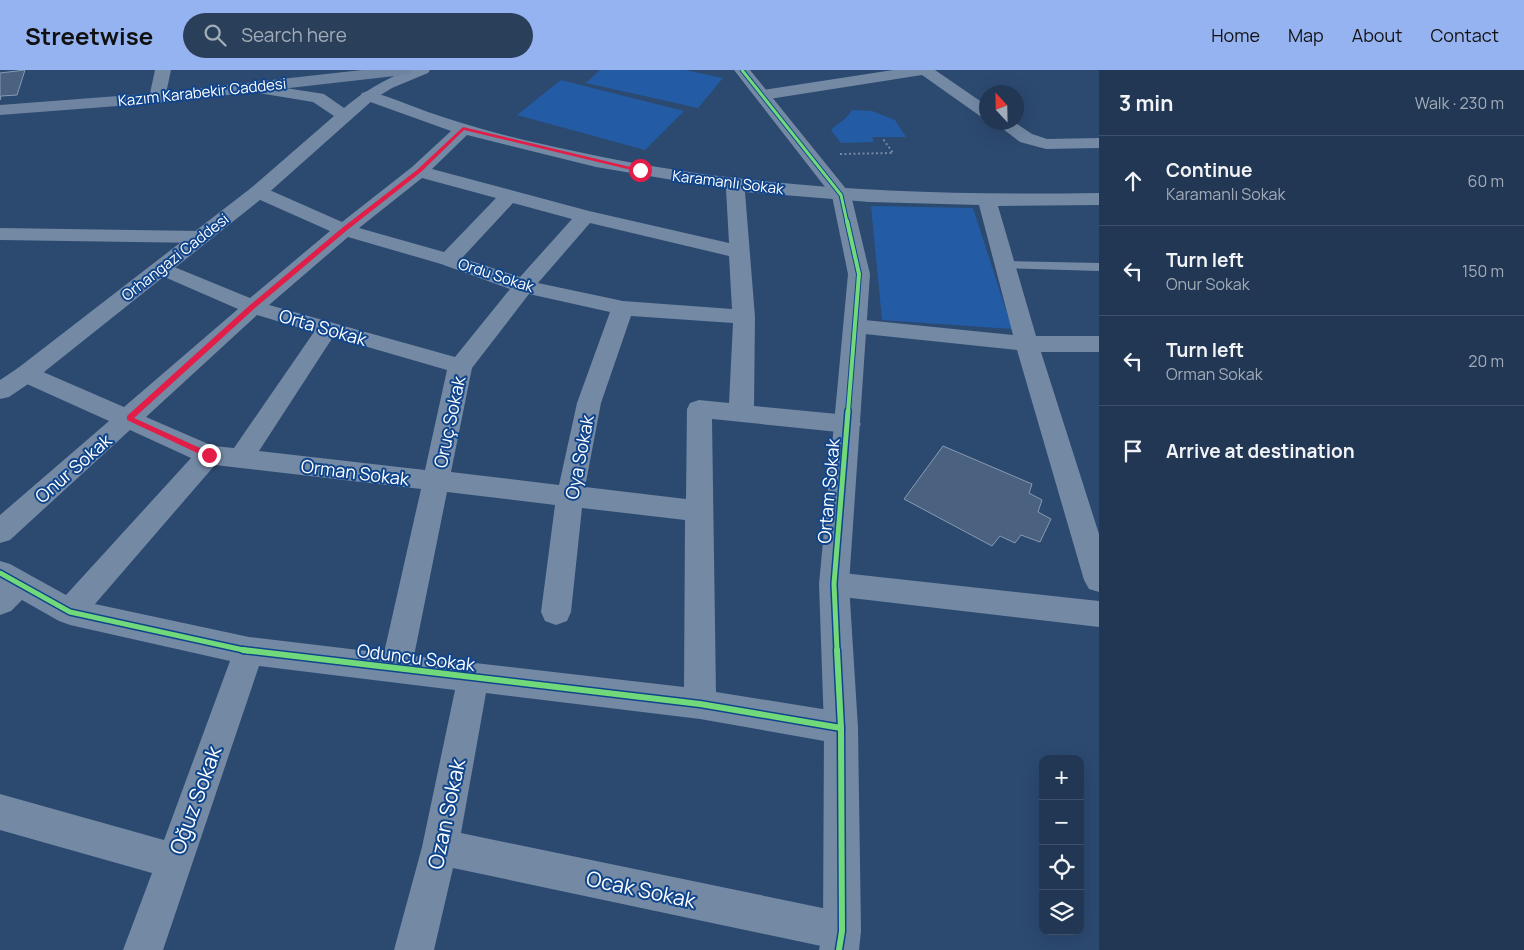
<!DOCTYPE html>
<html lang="en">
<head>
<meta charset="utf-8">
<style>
  :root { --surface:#213754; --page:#293f5a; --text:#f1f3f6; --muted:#a2acb8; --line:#3e516b; --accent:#95b2f1 }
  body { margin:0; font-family:Manrope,sans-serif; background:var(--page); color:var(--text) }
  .controls { position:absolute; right:15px; bottom:15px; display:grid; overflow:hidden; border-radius:10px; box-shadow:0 5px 20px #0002 }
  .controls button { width:45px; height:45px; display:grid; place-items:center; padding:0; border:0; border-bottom:1px solid var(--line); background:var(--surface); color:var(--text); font:25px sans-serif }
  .compass { position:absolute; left:979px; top:15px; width:45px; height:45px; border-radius:50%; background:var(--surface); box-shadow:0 5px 20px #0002; rotate:338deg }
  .stop { position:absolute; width:15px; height:15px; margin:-11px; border:4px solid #e11d48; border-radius:50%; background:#fff }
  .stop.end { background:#e11d48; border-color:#fff; box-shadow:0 1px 5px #0008 }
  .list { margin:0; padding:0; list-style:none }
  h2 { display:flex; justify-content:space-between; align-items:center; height:65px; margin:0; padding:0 20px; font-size:21px }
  h2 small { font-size:16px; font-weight:400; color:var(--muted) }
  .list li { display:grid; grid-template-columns:32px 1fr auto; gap:15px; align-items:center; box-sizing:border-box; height:90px; padding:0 20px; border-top:1px solid var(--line) }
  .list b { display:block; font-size:19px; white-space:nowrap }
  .list p { margin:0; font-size:16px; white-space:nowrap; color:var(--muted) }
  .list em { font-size:16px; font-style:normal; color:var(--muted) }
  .icon { flex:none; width:28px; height:28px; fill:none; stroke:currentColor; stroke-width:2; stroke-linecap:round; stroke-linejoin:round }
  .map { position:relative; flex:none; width:1099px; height:880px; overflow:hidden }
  header { display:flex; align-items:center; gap:30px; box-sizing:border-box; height:70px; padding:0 25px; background:var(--accent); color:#111 }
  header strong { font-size:24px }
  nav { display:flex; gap:28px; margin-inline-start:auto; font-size:18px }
  .search { width:350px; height:45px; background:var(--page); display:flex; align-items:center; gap:12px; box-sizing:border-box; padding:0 18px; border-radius:28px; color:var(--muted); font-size:19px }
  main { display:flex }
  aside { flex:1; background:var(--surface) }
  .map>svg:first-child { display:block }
</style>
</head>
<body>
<header>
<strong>Streetwise</strong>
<div class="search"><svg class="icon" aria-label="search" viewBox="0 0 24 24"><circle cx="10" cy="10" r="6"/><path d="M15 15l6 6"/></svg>Search here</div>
<nav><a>Home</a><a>Map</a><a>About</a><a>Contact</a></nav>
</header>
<main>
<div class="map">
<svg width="1099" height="880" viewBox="0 0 1099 880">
  <rect width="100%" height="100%" fill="#2c4970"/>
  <g fill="#235ca4">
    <polygon points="600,0 685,0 723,8 698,38 586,13"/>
    <polygon points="561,10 684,41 645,80 517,45"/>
    <path d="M852,40L872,41L895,50L906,67H872L874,72L841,73L831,60C838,53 846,50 852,40Z"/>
    <polygon points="871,136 973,138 1012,259 882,250"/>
  </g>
  <g fill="#4a6180" stroke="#879ab3">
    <polygon points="25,0 17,25 1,26 0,30 0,3"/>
    <polygon points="943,376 1032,414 1029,423 1042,430 1038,442 1051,449 1040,472 1021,465 1015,473 1000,466 992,476 904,429"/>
  </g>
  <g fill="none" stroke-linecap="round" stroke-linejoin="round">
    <polyline stroke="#7389a4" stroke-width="2" stroke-dasharray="2 2.5" stroke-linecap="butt" points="840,84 893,83 883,69"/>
    <polygon fill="#7389a4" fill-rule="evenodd" points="1005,191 1099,193 1099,201 1000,198 998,195"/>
    <g fill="#7389a4" fill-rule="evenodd">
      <polygon points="155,0 171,0 165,28 163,32 151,32 149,28"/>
      <polygon points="893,0 935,0 986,35 986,47 980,46 922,5 763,30 757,28 755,25 757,22 763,20"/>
      <path d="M368,21C395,28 420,40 446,48C488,62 531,72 574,81C747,119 922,126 1099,123V135L998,136L1036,266H1099V282H1041L1099,464V522L1089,519L1084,510L1017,280L855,263L847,261L844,256L847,251L855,249L1013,265L979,135L869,132L745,122L755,247L754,336L848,345L857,348L861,354L857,360L848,363L712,349L716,622L841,642L853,647L858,658L853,669L841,674L700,649L486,623L461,763L842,842L856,847L861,861L856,875L840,880L453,798L434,880H394L422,777L455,620L259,596L163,880H123L152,803L0,760V724L164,770L230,591L70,555L59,551L22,530L11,541L0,545V491L10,494L66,525L191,388L130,360L10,470L0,473V445L109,351L18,310L14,304L18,298L26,296L34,298L124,337L238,239L153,202L149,198L153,194L160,192L167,194L250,228L330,161L251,126L248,122L251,118L258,116L265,118L342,152L412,97L451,61L362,29L360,26L362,23ZM467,65L596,97L726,119L729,173L589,141L432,99ZM422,108L496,128L444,182L359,158ZM513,133L572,149L520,207L462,188ZM590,153L729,186L732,239L623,231L538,213ZM348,167L441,194L510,219L455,287L269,235ZM529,224L610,242L577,333L559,415L451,402L472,298ZM257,245L314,262L234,378L213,376L146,347ZM631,246L733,253L729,333L699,330L690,333L687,339L686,429L585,417L601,333ZM333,267L447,300L425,400L259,381ZM215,395L421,419L384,583L249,567L95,534ZM447,422L555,435L541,542L545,551L556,555L567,551L571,542L582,438L685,450L684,617L414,586Z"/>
      <polygon points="994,52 1014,52 1032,64 1047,69 1099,68 1099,78 1046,79 1020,72"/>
      <polygon points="0,158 201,161 208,163 211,167 208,171 201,173 0,170"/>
      <polygon points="834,502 1099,531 1099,557 834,526 824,523 819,514 824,505"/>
    </g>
    <g fill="#7389a4" fill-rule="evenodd">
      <path d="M408,0H430L428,3L392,18L374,29L265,126L34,310L9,327L0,329V310L18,298L251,118L334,46L313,32L246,21L244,18L246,15L252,13L318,23L324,24L344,38C364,21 384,10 408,0Z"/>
      <polygon points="734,0 750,0 851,125 870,204 849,514 858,658 861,861 859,880 819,880 823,861 824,658 819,514 848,204 832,126"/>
    </g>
    <polygon fill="#6f84a0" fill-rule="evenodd" points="362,0 412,0 410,3 404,5 157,33 0,45 0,35 157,23"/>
    <g stroke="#10458c" stroke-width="5">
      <polyline id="cycleway-far3" points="742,0 841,125 847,152"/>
    </g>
    <g stroke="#10458c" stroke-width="6">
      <polyline id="cycleway-far2" points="847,151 859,204 848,342"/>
    </g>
    <g stroke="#10458c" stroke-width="8">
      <g id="cycleway-far1">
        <polyline points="0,503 70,542 248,581"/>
        <polyline points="837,581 834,514 848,341"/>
      </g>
    </g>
    <g stroke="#10458c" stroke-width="9">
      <g id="cycleway">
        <polyline points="243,580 700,634 841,658"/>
        <polyline points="837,580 841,658 842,861 839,880"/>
      </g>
    </g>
    <use href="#cycleway-far3" stroke="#71d979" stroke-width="3"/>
    <use href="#cycleway-far2" stroke="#71d979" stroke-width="4"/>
    <use href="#cycleway-far1" stroke="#71d979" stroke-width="5"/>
    <use href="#cycleway" stroke="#71d979" stroke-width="6"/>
  </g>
  <polygon fill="#e11d48" points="463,57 643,100 640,102 464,60 421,102 346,161 255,238 134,348 211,383 211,387 206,387 127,350 127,346 250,235 342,158 417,100"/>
  <g text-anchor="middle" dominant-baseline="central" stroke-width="4" stroke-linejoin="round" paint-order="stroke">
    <g font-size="15" fill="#fff" stroke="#10458c">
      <text transform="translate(202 22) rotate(-6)">Kazım Karabekir Caddesi</text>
      <text transform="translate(728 112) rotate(7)">Karamanlı Sokak</text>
      <text transform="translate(175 187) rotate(-38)">Orhangazi Caddesi</text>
      <text transform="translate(496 205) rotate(18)">Ordu Sokak</text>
    </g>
    <g font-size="18" fill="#fff" stroke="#10458c">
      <text transform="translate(323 257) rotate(16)">Orta Sokak</text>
      <text transform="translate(449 352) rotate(-78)">Oruç Sokak</text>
      <text transform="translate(579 387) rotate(-79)">Oya Sokak</text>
      <text transform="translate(73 398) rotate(-41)">Onur Sokak</text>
      <text transform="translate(355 402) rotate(7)">Orman Sokak</text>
      <text transform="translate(828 421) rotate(-85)">Ortam Sokak</text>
      <text transform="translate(416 587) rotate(7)">Oduncu Sokak</text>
    </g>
    <g font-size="21" fill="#fff" stroke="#10458c">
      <text transform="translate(195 730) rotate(-70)">Oğuz Sokak</text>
      <text transform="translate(446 744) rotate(-78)">Ozan Sokak</text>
      <text transform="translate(641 819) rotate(12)">Ocak Sokak</text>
    </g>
  </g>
</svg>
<div class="controls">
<button>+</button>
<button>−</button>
<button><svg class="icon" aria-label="locate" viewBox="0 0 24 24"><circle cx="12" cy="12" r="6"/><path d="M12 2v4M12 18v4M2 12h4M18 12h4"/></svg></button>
<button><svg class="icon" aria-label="layers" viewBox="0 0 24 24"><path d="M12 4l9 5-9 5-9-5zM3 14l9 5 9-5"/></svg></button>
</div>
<svg class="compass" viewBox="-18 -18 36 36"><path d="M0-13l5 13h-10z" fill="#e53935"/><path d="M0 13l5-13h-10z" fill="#a2acb8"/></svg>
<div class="stop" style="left:640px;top:100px"></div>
<div class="stop end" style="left:209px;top:385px"></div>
</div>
<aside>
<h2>3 min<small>Walk · 230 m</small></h2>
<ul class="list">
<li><svg class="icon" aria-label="ahead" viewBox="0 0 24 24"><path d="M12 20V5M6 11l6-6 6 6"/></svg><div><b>Continue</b><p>Karamanlı Sokak</p></div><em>60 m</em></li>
<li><svg class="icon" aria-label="left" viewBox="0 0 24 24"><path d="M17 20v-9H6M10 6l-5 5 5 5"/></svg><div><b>Turn left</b><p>Onur Sokak</p></div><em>150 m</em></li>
<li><svg class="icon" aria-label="left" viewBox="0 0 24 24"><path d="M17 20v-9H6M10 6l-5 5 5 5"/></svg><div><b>Turn left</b><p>Orman Sokak</p></div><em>20 m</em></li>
<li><svg class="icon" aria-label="arrive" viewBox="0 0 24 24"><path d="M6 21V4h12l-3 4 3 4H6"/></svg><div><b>Arrive at destination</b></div></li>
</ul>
</aside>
</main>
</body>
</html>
